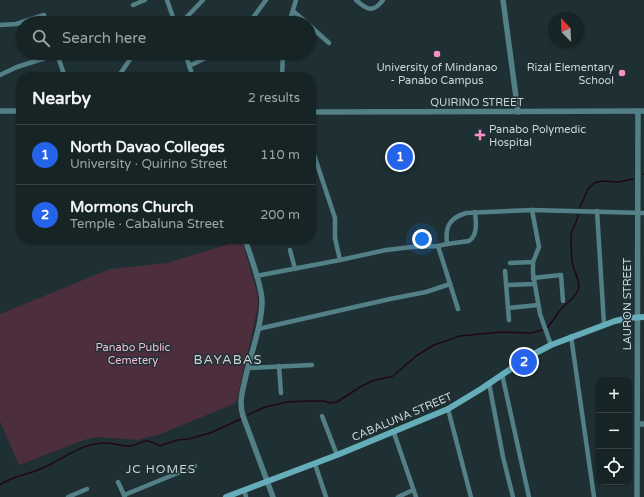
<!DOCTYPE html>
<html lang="en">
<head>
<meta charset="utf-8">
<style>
  :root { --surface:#162426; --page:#233032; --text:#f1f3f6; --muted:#9ea4a7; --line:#354143; --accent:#2563eb }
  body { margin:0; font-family:"Varela Round",sans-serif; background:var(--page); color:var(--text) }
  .controls { position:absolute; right:12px; bottom:12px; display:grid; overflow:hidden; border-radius:8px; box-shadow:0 1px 3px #0004 }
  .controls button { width:36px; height:36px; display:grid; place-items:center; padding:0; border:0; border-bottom:1px solid var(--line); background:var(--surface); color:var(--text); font:20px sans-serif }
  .compass { position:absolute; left:548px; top:12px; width:36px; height:36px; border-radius:50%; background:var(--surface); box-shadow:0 1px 3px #0004; rotate:337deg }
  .you { position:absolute; left:422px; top:239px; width:14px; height:14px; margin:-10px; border:3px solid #fff; border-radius:50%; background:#1a73e8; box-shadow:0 0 0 6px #1a73e833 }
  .badge { display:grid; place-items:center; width:26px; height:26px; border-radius:50%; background:var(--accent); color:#fff; font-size:13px; font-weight:700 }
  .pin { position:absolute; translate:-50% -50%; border:2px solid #fff; box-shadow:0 1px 4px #0006 }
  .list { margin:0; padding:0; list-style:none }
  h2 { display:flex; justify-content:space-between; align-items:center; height:52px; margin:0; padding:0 16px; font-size:17px }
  h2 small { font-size:13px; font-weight:400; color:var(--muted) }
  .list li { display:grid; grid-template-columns:26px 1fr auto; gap:12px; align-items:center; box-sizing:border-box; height:60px; padding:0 16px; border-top:1px solid var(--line) }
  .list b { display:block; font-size:15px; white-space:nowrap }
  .list p { margin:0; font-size:13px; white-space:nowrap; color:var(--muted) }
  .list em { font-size:13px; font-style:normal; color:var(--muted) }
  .icon { flex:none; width:22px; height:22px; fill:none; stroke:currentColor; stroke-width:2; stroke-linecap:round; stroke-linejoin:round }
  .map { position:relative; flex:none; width:644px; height:497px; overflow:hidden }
  .search { position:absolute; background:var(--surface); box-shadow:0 1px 3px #0004; left:16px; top:16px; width:300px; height:44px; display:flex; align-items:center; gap:10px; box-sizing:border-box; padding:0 14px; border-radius:22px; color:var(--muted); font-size:15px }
  .panel { position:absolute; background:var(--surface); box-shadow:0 1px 3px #0004; left:16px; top:72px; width:300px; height:172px; border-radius:16px }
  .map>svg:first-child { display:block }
</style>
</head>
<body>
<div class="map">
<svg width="644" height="497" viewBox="0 0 644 497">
  <rect width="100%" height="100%" fill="#1e3033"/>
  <polygon fill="#4c2e3d" points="242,240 257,293 258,307 236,403 158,435 137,440 97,437 84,440 19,465 0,421 0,314 110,269 167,263"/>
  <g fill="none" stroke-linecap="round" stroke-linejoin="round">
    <g stroke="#210716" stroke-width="1.5">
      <polyline points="643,174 644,174"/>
      <polyline points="580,207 588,189 594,183 602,181 619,182 633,179"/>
      <path d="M547,328C553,322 556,314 562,308C567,303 575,298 578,290C581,282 575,274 573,266C571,256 571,245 571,235C572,228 577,223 578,215"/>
      <polyline points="248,415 265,407 287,402 310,401 324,401 330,403 337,402 360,387 372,381 393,376 416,356 434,345 460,336 501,332 531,333 542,330"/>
      <path d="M0,485C11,476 27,475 40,469C62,461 79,443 105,443C113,443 121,446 129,446C136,447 142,439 149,441C153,442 157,444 160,446L177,440L189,439L210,433L241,419"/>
    </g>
    <g stroke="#537f86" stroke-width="4.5">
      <polyline points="167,0 175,23"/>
      <path d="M356,0C366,9 373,14 383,0"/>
      <polyline points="133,5 145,0"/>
      <polyline points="293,11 307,23"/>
      <polyline points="181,23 203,0"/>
      <polyline points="249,23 266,0"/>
      <polyline points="289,23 296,0"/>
      <polyline points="0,25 16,24 44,15"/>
      <polyline points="309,25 329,43"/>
      <polyline points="185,53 193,77"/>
      <polyline points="57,54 65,77"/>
      <polyline points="189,66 216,53"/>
      <polyline points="120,74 131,58 142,53"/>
      <polyline points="0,75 17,67 61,53"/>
      <polyline points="282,77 283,53"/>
      <polyline points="311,146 335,218 335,238 340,260"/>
      <polyline points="532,210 539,247 533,262 533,273 540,314 551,345"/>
      <polyline points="597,211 604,324"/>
      <path d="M447,244L469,241C478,235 476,222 475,212"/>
      <polyline points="438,246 458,309"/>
      <polyline points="290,250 295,269"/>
      <polyline points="510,263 533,262"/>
      <polyline points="505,271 509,320"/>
      <path d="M256,276L340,260L386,250L412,247L438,246L447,244C445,227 449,218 466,213L532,210L644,213"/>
      <polyline points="533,278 561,275 563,301"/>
      <polyline points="506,285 534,284"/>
      <polyline points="508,308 538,305"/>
      <polyline points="258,329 390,299 426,292 450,284"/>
      <polyline points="571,336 594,497"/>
      <polyline points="279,366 281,393"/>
      <polyline points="248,368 312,365"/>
      <polyline points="502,374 529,497"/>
      <polyline points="489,383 503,457 513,497"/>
      <polyline points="448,409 471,497"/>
      <polyline points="322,416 337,455"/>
      <polyline points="394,433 416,497"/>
      <polyline points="315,464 326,497"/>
      <polyline points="118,482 125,497"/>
      <polyline points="244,490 246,497"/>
      <polyline points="124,495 195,466"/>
      <polyline points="68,497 87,489"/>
      <polyline points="398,497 413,490"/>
    </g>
    <g stroke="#537f86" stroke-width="5.5">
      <polyline points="503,0 518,112"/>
      <polyline points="0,111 21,111"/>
      <polyline points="311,112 644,111"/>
      <path d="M245,239C250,255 262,286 262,301C262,326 250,355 245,380C242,392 239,403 243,416L273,497"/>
      <polyline points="638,424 644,424"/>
      <polyline points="637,497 638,111"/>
    </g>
    <polyline stroke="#65aeb9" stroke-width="6" points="226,497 337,455 448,409 481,389 530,356 551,345 615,321 628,318 644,317"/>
  </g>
  <g fill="#fa8fc8" stroke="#1e3033" stroke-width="1.5">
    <circle cx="437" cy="54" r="4"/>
    <circle cx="622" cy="73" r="4"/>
    <path d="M478 129h4v4h4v4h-4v4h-4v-4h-4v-4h4z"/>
  </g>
  <g text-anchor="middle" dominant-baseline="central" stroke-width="3" stroke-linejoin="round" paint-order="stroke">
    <g font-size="11" fill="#cad4d6" stroke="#1e3033">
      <text x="437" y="67">University of Mindanao<tspan x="437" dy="13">- Panabo Campus</tspan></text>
      <text x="614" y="67" text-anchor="end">Rizal Elementary<tspan x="614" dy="13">School</tspan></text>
      <text x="489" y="129" text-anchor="start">Panabo Polymedic<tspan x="489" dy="13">Hospital</tspan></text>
    </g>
    <g font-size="11" fill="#cad4d6" stroke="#1e3033">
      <text x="477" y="102">QUIRINO STREET</text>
      <text transform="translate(627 304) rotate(-90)">LAURON STREET</text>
      <text transform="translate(402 417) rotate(-23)">CABALUNA STREET</text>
    </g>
    <g font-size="11" fill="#f7bad8" stroke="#1e3033">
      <text x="133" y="347">Panabo Public<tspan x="133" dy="13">Cemetery</tspan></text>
    </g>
    <g font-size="12" letter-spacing="1" fill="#cad4d6" stroke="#1e3033">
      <text x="161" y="469">JC HOMES</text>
    </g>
    <g font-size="13" letter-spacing="1" fill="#cad4d6" stroke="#1e3033">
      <text x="228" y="360">BAYABAS</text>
    </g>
  </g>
</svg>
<div class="controls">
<button>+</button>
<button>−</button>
<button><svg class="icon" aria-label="locate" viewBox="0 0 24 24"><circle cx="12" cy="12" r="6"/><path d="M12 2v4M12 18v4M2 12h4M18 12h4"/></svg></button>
</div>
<svg class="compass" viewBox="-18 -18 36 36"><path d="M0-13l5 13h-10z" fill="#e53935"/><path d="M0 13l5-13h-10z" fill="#9ea4a7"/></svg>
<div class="you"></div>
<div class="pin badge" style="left:400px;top:157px">1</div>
<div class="pin badge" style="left:524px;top:362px">2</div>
<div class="search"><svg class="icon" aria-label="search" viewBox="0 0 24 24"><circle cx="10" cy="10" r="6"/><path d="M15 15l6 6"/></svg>Search here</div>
<section class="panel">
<h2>Nearby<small>2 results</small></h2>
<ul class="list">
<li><span class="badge">1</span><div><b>North Davao Colleges</b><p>University · Quirino Street</p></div><em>110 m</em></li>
<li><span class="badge">2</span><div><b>Mormons Church</b><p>Temple · Cabaluna Street</p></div><em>200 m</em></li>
</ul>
</section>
</div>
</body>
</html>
